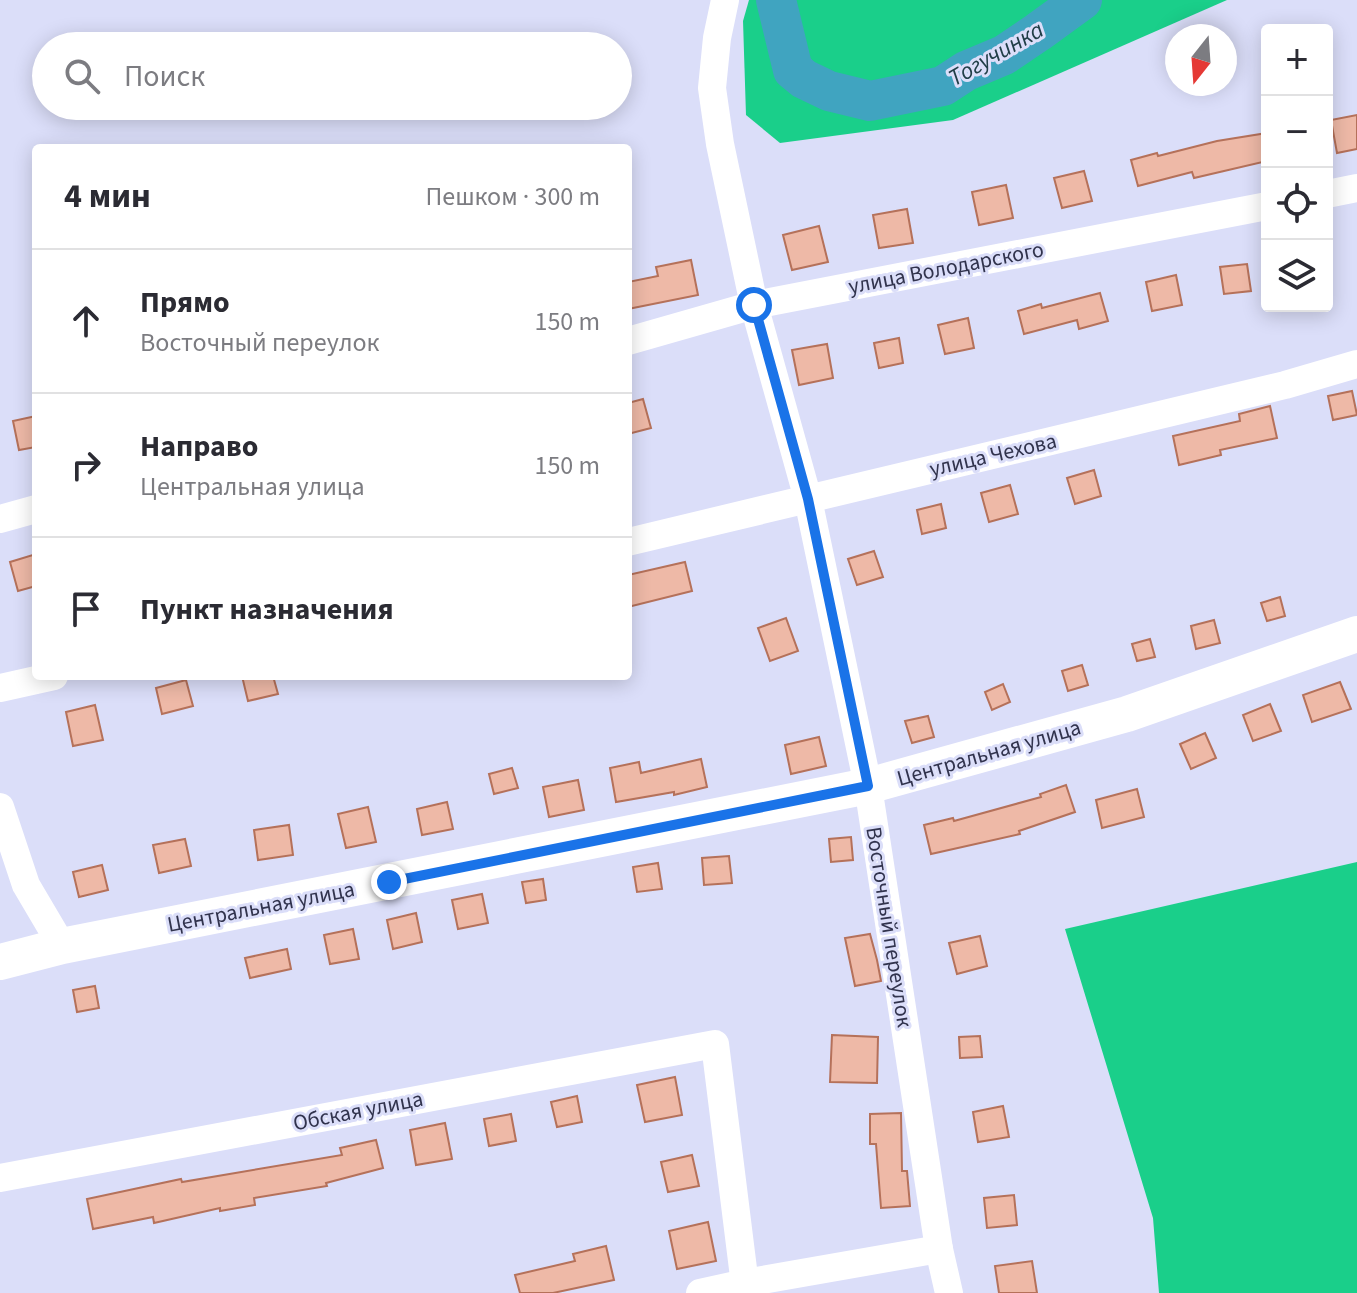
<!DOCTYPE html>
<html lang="ru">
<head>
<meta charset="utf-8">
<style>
  :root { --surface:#fff; --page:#f2f2f3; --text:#2b2b33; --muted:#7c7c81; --line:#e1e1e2 }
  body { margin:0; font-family:"Source Sans 3",sans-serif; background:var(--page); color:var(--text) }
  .controls { position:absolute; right:24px; top:24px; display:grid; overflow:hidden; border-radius:8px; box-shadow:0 4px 20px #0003 }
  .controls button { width:72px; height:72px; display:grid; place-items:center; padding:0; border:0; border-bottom:2px solid var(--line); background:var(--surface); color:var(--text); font:40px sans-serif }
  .compass { position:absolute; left:1165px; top:24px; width:72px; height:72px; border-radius:50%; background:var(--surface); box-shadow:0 4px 20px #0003; rotate:197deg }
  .stop { position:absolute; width:24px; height:24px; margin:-18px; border:6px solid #1a73e8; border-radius:50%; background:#fff }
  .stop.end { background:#1a73e8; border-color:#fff; box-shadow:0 2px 8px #0008 }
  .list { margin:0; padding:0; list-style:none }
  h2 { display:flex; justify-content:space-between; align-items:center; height:104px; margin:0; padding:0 32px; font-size:34px }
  h2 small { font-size:26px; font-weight:400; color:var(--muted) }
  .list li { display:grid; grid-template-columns:52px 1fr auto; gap:24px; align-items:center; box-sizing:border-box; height:144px; padding:0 32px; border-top:2px solid var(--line) }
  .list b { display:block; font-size:30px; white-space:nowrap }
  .list p { margin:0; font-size:26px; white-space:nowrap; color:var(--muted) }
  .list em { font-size:26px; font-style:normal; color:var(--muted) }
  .icon { flex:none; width:44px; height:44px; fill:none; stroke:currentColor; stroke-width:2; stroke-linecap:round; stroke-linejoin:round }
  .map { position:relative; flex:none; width:1357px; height:1293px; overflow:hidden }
  .search { position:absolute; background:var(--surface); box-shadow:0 4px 20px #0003; left:32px; top:32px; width:600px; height:88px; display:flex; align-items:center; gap:20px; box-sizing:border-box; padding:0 28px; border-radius:44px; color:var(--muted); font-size:30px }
  .panel { position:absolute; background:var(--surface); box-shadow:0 4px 20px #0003; left:32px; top:144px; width:600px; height:536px; border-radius:8px }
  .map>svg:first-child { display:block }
</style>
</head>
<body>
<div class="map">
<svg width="1357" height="1293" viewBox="0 0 1357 1293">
  <rect width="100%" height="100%" fill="#dbdef9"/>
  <g fill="#1acf8a">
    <polygon points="749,0 1227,0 953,120 780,143 746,115 743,21"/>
    <polygon points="1357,862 1357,1293 1159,1293 1153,1218 1065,929"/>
  </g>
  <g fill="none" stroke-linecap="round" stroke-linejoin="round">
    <polyline stroke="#40a4c0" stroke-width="40" points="776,0 793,70 804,79 829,91 870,101 943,86 966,71 1004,55 1038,32 1082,0"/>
  </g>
  <g fill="#eeb9a7" stroke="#b5715a" stroke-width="2">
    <polygon points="1357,115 1357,149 1337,153 1331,120"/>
    <polygon points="1267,133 1267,161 1194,178 1192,172 1138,186 1131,160 1157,153 1158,156 1217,141"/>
    <polygon points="1084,171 1092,201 1062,208 1054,178"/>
    <polygon points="1006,185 1013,218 979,225 972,192"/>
    <polygon points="907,209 913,243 879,248 873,215"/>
    <polygon points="819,226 828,262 792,270 783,235"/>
    <polygon points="691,260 698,295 628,309 628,282 658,276 656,267"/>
    <polygon points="1247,264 1251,291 1224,294 1220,267"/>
    <polygon points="1176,275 1182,305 1152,311 1146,282"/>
    <polygon points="1100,293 1108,321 1079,329 1077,320 1024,334 1018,311 1041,304 1042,308"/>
    <polygon points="968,318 974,348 945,354 938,325"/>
    <polygon points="899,338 903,363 879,368 874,343"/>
    <polygon points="827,344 833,378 799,385 792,350"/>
    <polygon points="1352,391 1357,415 1333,420 1328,396"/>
    <polygon points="643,399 651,428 628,434 628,403"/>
    <polygon points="1270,406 1277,438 1220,450 1221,455 1179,465 1173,436 1240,421 1239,414"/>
    <polygon points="36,416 36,447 19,450 13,421"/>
    <polygon points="1094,470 1101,496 1075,504 1067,478"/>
    <polygon points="1010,485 1018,514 989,522 981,493"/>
    <polygon points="941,504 946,528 922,534 917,510"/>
    <polygon points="874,551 883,577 857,585 848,559"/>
    <polygon points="36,554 36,586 18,591 10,562"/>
    <polygon points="685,562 692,591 628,607 628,575"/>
    <polygon points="1280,597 1285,616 1267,621 1261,603"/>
    <polygon points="786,618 798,651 770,661 758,628"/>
    <polygon points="1214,620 1220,643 1196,649 1191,626"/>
    <polygon points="1150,639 1155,657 1137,661 1132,644"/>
    <polygon points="1082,665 1088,685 1068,691 1062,671"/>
    <polygon points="242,676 273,676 278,694 248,701"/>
    <polygon points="186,680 193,706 162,714 156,688"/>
    <polygon points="1340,682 1351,709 1312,722 1303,695"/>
    <polygon points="1003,684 1010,702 992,710 985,692"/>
    <polygon points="1270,704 1281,731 1253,741 1243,715"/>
    <polygon points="95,705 103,740 73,746 66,712"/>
    <polygon points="928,716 934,737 912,743 905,721"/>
    <polygon points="1205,733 1216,758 1191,769 1180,744"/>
    <polygon points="819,737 826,766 791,774 785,745"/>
    <polygon points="701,759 707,787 674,795 674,792 616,802 610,768 639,762 641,773"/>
    <polygon points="512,768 518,788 494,794 489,774"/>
    <polygon points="578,780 584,810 549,817 543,787"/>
    <polygon points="1066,785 1075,812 1019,831 1020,834 931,854 924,825 953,818 954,821 1041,797 1040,794"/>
    <polygon points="1137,789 1144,817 1102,828 1096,800"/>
    <polygon points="447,802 453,829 422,835 417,809"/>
    <polygon points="368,807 376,842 346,848 338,814"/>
    <polygon points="289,825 293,855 258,860 254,830"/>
    <polygon points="851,837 853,860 831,862 829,839"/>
    <polygon points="185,839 191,866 159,873 153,845"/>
    <polygon points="729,856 732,883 704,885 702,858"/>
    <polygon points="658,863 662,889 637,892 633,867"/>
    <polygon points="102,865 108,890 79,897 73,872"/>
    <polygon points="543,879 546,900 526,903 522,882"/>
    <polygon points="482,894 488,923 458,929 452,900"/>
    <polygon points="416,913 422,942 393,949 387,920"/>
    <polygon points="353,929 359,959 330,964 324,935"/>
    <polygon points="870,934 877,960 881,981 855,986 845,938"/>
    <polygon points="980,936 987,966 957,974 949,943"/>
    <polygon points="287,949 291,969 250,978 245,958"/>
    <polygon points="95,986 99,1008 77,1012 73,990"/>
    <polygon points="832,1035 878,1037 877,1083 830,1082"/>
    <polygon points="980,1036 982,1057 960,1058 959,1037"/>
    <polygon points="675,1077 682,1115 645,1122 637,1085"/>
    <polygon points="577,1096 582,1122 557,1127 551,1102"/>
    <polygon points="1003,1106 1009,1137 978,1142 973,1112"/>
    <polygon points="901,1113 902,1171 907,1171 910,1206 881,1208 876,1144 870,1144 870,1114"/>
    <polygon points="511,1114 516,1141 489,1146 484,1119"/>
    <polygon points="445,1123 452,1159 416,1165 410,1130"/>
    <polygon points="376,1140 383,1168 326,1183 327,1186 254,1198 255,1205 220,1211 220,1208 154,1223 153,1217 93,1229 87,1199 181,1179 182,1182 342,1155 340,1148"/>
    <polygon points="692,1155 699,1186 668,1192 661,1162"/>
    <polygon points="1014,1195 1017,1225 987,1228 984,1198"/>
    <polygon points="708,1222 716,1261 677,1269 669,1231"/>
    <polygon points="606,1246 614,1280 553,1293 520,1293 515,1275 575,1261 573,1254"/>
    <polygon points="1032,1261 1037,1293 999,1293 995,1266"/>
  </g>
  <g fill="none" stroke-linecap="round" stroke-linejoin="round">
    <g stroke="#fff" stroke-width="28">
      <polyline points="725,0 717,38 712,88 720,144 754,305 808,499 868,786 939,1249 949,1293"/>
      <polyline points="1327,194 1357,188"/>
      <polyline points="628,341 754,305 1267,206"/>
      <polyline points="0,519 36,509"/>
      <polyline points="628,542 1285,385 1357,364"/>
      <polyline points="0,688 54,676"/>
      <polyline points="0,807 26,885 62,946"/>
      <polyline points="0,1178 715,1044 746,1293"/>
      <polyline points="700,1293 745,1283 939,1249"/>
    </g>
    <polyline stroke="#fff" stroke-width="36" points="0,962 62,946 868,786 1127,714 1357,634"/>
  </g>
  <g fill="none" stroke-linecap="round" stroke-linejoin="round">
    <polyline stroke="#1a73e8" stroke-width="10" points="389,882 868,786 808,499 754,305"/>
  </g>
  <g text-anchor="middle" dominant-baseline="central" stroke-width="6" stroke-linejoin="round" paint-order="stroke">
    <g font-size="22" fill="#31334d" stroke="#dbdef9">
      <text transform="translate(946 268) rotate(-11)">улица Володарского</text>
      <text transform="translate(993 455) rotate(-13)">улица Чехова</text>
      <text transform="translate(989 753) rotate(-16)">Центральная улица</text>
      <text transform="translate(261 907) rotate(-11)">Центральная улица</text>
      <text transform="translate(889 927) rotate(81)">Восточный переулок</text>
      <text transform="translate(358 1111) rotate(-11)">Обская улица</text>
    </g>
    <g font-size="24" font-style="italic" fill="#213f48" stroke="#dbdef9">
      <text transform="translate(996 54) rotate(-30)">Тогучинка</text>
    </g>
  </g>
</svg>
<div class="controls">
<button>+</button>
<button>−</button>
<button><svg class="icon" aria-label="locate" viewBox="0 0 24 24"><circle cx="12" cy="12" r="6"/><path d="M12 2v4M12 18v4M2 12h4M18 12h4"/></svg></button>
<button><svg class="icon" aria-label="layers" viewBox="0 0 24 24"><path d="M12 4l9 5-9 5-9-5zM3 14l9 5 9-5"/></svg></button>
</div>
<svg class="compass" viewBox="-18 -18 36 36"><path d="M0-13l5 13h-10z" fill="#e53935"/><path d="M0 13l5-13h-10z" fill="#7c7c81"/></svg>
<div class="stop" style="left:754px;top:305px"></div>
<div class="stop end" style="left:389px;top:882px"></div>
<div class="search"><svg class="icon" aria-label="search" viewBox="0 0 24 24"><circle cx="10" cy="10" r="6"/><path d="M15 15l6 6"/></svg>Поиск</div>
<section class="panel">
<h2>4 мин<small>Пешком · 300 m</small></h2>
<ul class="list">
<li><svg class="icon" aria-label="ahead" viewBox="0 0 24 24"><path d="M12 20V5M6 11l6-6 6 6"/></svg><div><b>Прямо</b><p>Восточный переулок</p></div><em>150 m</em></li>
<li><svg class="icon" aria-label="right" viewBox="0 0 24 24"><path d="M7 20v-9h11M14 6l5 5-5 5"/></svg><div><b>Направо</b><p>Центральная улица</p></div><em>150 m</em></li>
<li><svg class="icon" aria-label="arrive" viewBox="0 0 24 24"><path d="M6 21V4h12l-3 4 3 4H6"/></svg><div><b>Пункт назначения</b></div></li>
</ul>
</section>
</div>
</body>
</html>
